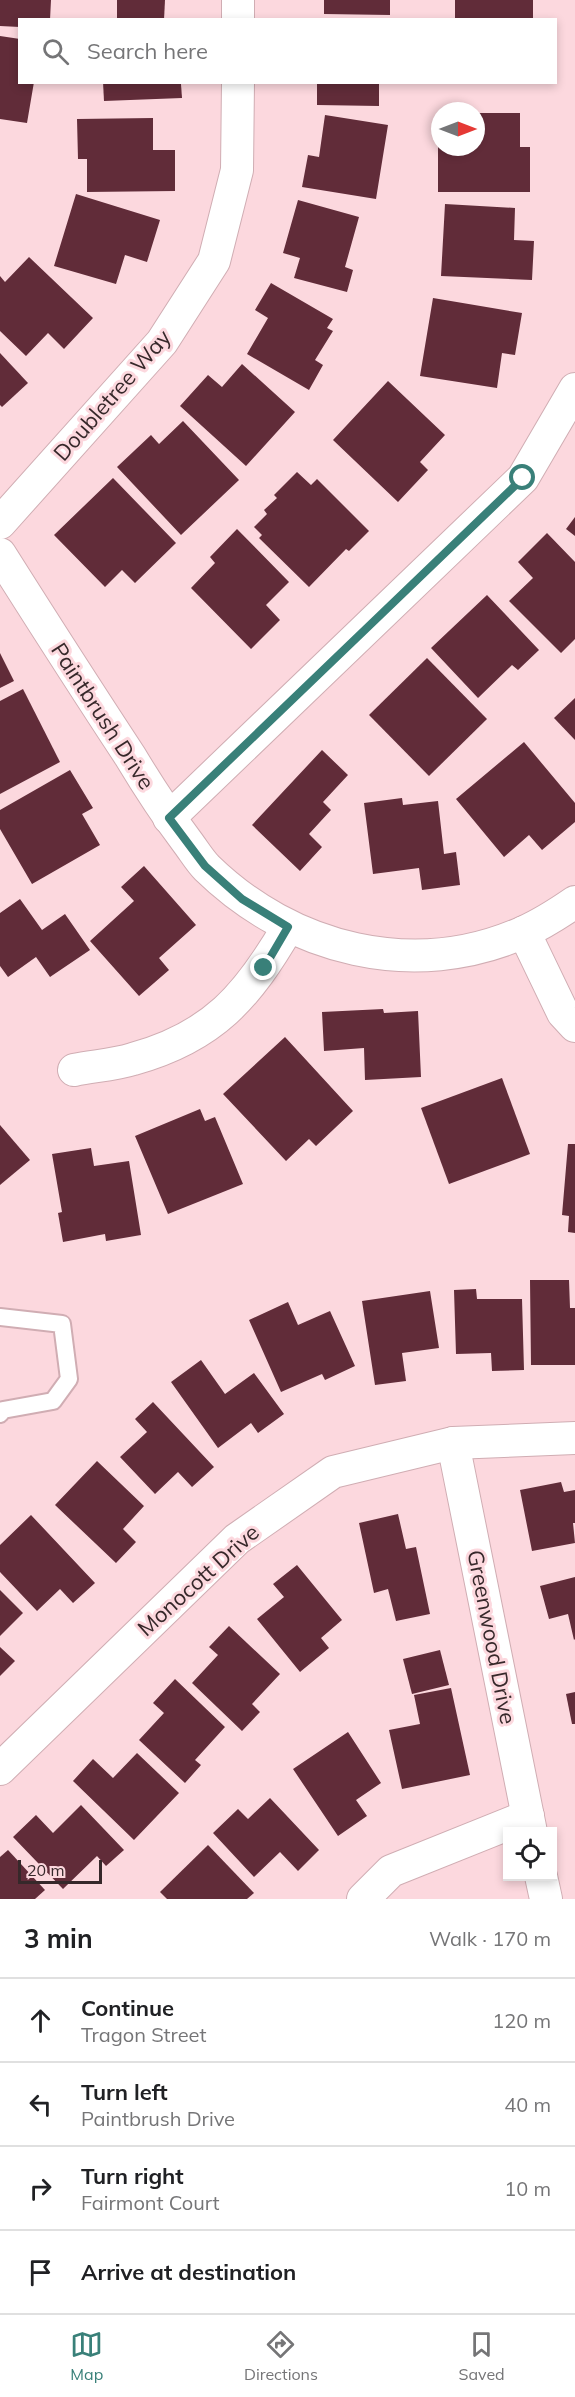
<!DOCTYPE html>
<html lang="en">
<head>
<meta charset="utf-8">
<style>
  :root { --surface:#fff; --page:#f2f2f2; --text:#202124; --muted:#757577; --line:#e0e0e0; --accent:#398079 }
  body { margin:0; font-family:Mulish,sans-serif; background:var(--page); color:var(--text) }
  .controls { position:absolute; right:18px; bottom:18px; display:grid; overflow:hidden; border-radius:0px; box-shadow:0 3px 9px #0003 }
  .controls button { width:54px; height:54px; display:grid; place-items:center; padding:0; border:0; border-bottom:2px solid var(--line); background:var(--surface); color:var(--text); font:30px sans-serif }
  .compass { position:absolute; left:431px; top:102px; width:54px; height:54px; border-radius:50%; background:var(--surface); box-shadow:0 3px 9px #0003; rotate:90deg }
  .scale { position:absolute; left:18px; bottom:15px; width:84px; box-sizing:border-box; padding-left:6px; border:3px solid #36282a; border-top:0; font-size:16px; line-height:21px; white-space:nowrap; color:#36282a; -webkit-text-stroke:4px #fcd8de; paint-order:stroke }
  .stop { position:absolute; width:18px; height:18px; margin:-14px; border:4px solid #398079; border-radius:50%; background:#fff }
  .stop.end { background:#398079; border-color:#fff; box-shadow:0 2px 6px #0008 }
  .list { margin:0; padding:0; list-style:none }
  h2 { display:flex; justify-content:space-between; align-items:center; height:78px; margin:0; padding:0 24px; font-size:26px }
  h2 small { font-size:20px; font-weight:400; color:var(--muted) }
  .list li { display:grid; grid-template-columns:39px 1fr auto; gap:18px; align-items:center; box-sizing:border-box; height:84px; padding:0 24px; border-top:2px solid var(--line) }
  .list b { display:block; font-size:22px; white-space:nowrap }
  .list p { margin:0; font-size:20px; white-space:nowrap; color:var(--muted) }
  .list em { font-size:20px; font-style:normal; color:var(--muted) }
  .icon { flex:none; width:33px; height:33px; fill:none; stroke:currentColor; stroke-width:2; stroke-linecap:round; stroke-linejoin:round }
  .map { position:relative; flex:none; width:575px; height:1899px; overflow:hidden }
  .search { position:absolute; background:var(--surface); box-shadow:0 3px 9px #0003; left:18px; right:18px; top:18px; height:66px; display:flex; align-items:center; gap:15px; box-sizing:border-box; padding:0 21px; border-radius:0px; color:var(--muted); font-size:22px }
  .sheet { height:414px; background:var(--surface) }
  nav { display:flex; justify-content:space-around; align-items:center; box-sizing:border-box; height:84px; border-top:2px solid var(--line); background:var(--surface); font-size:16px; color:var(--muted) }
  nav a { display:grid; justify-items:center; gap:3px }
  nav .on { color:var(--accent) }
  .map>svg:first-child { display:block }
</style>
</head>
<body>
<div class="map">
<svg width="575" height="1899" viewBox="0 0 575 1899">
  <rect width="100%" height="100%" fill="#fcd8de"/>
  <g fill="#612c39">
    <polygon points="0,0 51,0 50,20 20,20 20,27 0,26"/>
    <polygon points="117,0 165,0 164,20 117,20"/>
    <polygon points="324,0 390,0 390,15 324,14"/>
    <rect x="455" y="0" width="78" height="20"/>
    <polygon points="0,36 20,39 20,82 34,82 27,123 0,119"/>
    <polygon points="103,82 181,84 182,98 104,101"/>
    <polygon points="317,82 379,82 379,106 317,105"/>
    <polygon points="476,113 520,113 520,147 530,147 530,192 438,192 438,135 440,135 440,147 476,147"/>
    <polygon points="325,115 388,125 376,199 302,187 308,155 319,157"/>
    <polygon points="153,118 153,150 175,150 175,191 87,192 87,159 78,159 77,119"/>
    <polygon points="76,194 160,220 147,262 125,255 116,284 54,266"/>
    <polygon points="298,200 359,217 345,267 353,270 347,292 294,278 300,258 283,253"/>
    <polygon points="445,204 515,208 514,240 534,241 532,280 441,276"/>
    <polygon points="29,257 93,318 64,349 48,333 26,356 0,331 0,276 5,282"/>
    <polygon points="271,283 333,319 327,328 333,331 315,360 323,365 309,390 247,354 268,318 255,310"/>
    <polygon points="433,298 522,313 515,355 502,353 497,388 420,376"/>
    <polygon points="0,353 28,383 2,407 0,405"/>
    <polygon points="242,364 295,412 246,466 180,406 208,375 222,387"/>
    <polygon points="388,381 445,435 420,462 428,470 398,502 333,440"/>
    <polygon points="183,421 239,480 181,535 117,467 151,435 159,444"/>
    <polygon points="297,472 311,485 317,479 369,531 349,551 346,549 309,587 259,538 262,535 254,527 267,514 264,510 277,498 274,495"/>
    <polygon points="113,478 176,543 135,583 122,570 105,587 54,535"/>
    <polygon points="575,517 575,536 566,529"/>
    <polygon points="237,529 289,582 266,605 280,620 251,649 191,588 215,563 210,557"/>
    <polygon points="547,533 575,562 575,639 561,653 509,601 533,578 518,562"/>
    <polygon points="487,595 539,650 518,670 512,665 478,698 431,648"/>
    <polygon points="0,653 14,681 0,688"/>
    <polygon points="427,658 487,719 429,776 369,715"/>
    <polygon points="23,689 60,762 0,794 0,701"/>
    <polygon points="575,698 575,740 554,718"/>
    <polygon points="524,742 575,803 575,822 542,850 529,835 504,857 456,799"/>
    <polygon points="322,750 348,775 323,802 331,810 309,834 322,847 300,871 252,825"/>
    <polygon points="70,770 93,808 82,814 100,845 32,884 0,829 0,810"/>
    <polygon points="402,798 403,805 438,801 444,854 456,852 460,885 422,890 419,868 373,874 364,803"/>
    <polygon points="144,866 196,925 159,958 169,970 139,996 90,941 134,901 121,887"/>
    <polygon points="20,899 42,930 65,914 90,950 50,977 36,957 8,977 0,966 0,913"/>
    <polygon points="383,1009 384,1013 418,1011 421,1077 365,1080 364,1048 324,1051 322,1012"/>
    <polygon points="285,1037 353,1111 316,1146 309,1139 286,1161 223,1094"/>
    <polygon points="502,1078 530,1154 449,1184 421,1108"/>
    <polygon points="200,1109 205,1121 215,1117 243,1184 168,1214 135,1136"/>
    <polygon points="0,1125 30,1160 0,1185"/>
    <polygon points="568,1144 575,1144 575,1233 568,1232 569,1216 562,1215"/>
    <polygon points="91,1148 94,1166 129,1161 141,1235 106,1241 105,1234 63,1242 58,1213 62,1212 52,1154"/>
    <polygon points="530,1280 569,1280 570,1308 575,1308 575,1365 531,1365"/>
    <polygon points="476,1289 477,1299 522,1299 524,1370 492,1371 491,1353 456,1354 454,1290"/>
    <polygon points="430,1291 439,1348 402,1353 406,1381 375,1385 362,1301"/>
    <polygon points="288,1302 298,1325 330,1311 355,1366 325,1380 322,1374 281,1392 249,1320"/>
    <polygon points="201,1360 225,1394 254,1373 284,1414 258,1433 251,1423 218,1448 171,1382"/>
    <polygon points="153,1402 214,1467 192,1487 178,1472 155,1494 120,1457 147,1432 135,1419"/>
    <polygon points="97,1461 144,1506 123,1529 136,1542 116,1563 55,1505"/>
    <polygon points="561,1482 564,1492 575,1490 575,1523 573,1523 575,1543 532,1551 520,1490"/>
    <polygon points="398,1514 406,1549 416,1547 430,1614 396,1621 388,1589 374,1593 359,1523"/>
    <polygon points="31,1515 95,1583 73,1603 60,1589 37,1611 0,1572 0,1545"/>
    <polygon points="297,1565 342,1620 321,1638 329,1648 300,1672 257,1619 284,1597 273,1584"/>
    <polygon points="575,1577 575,1639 574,1640 568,1614 549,1619 540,1586"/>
    <polygon points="0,1590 23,1613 0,1636"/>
    <polygon points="229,1626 280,1674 252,1704 260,1712 242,1731 192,1683 218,1655 209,1647"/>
    <polygon points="0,1647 15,1661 0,1676"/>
    <polygon points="440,1650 449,1685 412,1694 403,1659"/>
    <polygon points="175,1679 225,1727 195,1760 201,1765 185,1783 139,1740 164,1713 153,1703"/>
    <polygon points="451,1688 470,1775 402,1789 389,1730 420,1724 414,1695"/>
    <polygon points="575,1692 575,1724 572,1724 566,1694"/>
    <polygon points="348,1732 381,1783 356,1800 367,1816 338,1836 293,1769"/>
    <polygon points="137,1753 179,1793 134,1840 73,1781 93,1759 113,1778"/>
    <polygon points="270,1798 319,1850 298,1871 280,1852 254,1877 213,1833 238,1809 248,1819"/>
    <polygon points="81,1805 124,1850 106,1866 97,1856 63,1889 13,1837 36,1815 53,1833"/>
    <polygon points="208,1845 254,1893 247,1899 167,1899 160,1892"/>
    <polygon points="8,1850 45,1890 35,1899 0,1899 0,1857"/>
  </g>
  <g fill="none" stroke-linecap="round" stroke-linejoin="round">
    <g stroke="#d0adb3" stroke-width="20">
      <polyline id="service" points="0,1317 62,1324 69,1379 53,1401 3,1410 0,1414"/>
    </g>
    <g stroke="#d0adb3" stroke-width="34">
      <g id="minor">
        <polyline points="238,20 238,0"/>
        <polyline points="0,523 162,342 214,261 237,170 238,82"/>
        <path d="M0,554C43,622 86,689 130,756C148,786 167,815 188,843C194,851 200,861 207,868C291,950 414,981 524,932C542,924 559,913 575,902"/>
        <polyline points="169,818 523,478 575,389"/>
        <polyline points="524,932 563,1013 575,1026"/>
        <path d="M74,1070C93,1066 114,1065 133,1059C213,1037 248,996 288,927"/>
        <polyline points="453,1443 531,1832"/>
        <polyline points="0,1769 237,1539 333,1472 453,1443 575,1438"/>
        <polyline points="541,1876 546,1899"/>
        <polyline points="363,1899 391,1871 528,1816"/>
      </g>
    </g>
    <use href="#service" stroke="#fff" stroke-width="16"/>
    <use href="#minor" stroke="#fff" stroke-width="32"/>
  </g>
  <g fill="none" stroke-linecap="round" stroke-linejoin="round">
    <polyline stroke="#398079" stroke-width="8" points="264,968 288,927 242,899 205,866 169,818 523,478"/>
  </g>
  <g text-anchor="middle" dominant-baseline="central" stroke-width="6" stroke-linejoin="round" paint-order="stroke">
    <g font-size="22" fill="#36282a" stroke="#fcd8de">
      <text transform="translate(112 395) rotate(-49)">Doubletree Way</text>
      <text transform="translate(103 716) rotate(57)">Paintbrush Drive</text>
      <text transform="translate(198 1580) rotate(-42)">Monocott Drive</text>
      <text transform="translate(492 1637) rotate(79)">Greenwood Drive</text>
    </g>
  </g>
</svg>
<div class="controls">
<button><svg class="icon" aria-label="locate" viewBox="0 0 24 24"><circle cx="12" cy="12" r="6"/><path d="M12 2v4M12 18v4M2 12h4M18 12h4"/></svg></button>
</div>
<svg class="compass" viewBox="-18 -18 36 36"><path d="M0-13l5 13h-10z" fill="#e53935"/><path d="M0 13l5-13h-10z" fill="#757577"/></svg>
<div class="scale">20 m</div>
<div class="stop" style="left:523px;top:478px"></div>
<div class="stop end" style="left:264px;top:968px"></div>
<div class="search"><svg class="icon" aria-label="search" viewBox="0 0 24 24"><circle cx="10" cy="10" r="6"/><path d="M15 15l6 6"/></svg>Search here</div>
</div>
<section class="sheet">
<h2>3 min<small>Walk · 170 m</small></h2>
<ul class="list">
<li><svg class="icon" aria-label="ahead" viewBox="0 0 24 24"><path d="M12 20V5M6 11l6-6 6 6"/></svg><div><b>Continue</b><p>Tragon Street</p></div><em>120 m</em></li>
<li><svg class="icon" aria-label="left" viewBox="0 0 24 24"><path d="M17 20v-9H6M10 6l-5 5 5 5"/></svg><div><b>Turn left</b><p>Paintbrush Drive</p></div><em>40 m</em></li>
<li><svg class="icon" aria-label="right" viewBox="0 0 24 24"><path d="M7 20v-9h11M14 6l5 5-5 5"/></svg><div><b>Turn right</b><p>Fairmont Court</p></div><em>10 m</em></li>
<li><svg class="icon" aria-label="arrive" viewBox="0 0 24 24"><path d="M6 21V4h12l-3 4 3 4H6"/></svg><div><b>Arrive at destination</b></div></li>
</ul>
</section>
<nav>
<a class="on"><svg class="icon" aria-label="map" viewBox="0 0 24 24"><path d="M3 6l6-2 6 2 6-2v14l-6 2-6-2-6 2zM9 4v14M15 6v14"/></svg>Map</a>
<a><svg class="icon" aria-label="directions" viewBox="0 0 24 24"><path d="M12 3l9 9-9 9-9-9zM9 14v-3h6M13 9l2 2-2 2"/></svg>Directions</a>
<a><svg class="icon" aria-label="saved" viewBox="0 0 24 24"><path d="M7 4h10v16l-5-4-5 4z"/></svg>Saved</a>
</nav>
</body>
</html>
